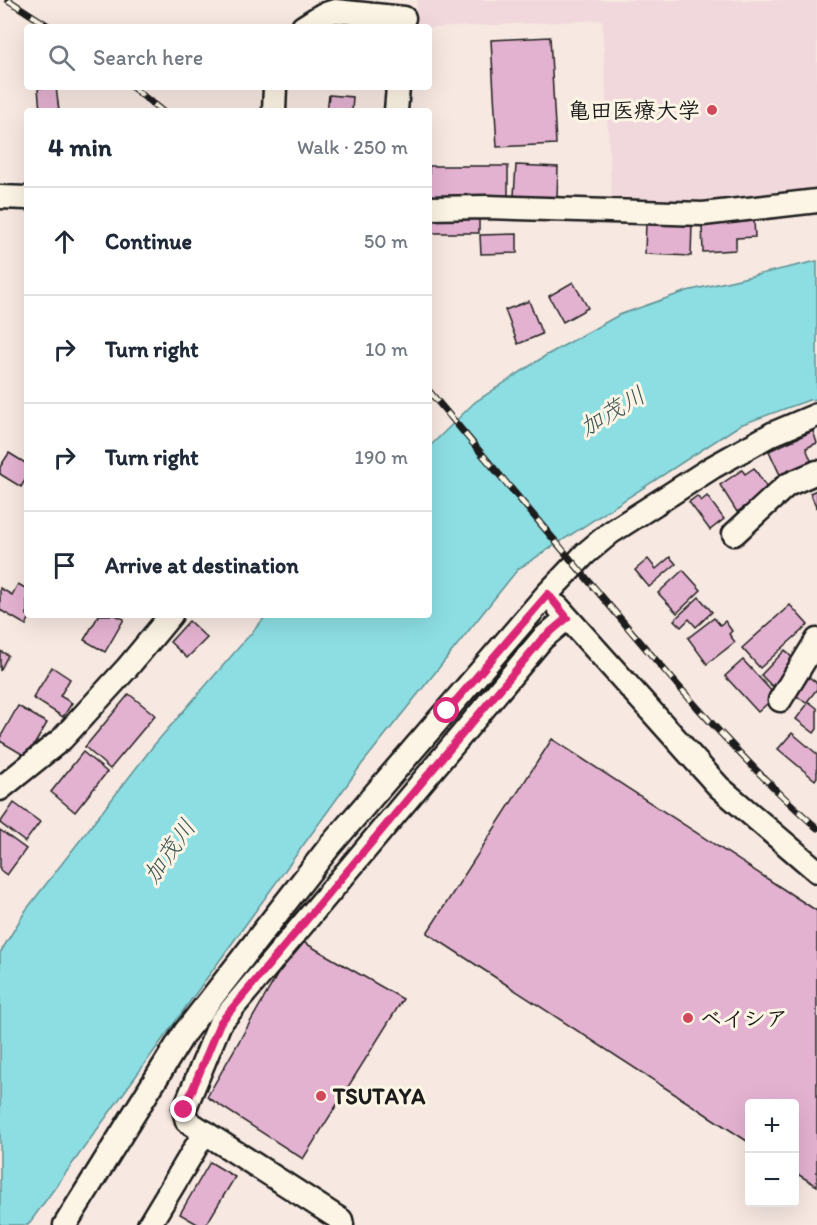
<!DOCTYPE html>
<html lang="en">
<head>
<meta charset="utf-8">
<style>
  :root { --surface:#fff; --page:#f6f6f7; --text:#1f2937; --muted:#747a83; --line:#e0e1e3 }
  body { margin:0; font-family:Itim,"Klee One",sans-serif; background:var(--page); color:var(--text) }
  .controls { position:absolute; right:18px; bottom:18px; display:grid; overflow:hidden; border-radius:6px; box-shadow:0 6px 24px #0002 }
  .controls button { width:54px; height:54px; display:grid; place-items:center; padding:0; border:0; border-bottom:2px solid var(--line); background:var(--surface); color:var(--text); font:30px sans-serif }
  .stop { position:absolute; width:18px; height:18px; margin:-14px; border:4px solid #db2777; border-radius:50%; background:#fff }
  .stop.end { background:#db2777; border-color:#fff; box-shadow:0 2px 6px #0008 }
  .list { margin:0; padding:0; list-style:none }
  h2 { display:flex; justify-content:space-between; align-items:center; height:78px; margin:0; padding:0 24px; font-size:26px }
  h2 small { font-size:20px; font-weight:400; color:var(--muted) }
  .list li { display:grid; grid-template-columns:39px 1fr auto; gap:18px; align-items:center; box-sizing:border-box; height:108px; padding:0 24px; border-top:2px solid var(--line) }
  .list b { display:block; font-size:22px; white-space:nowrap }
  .list em { font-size:20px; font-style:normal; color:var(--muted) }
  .icon { flex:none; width:33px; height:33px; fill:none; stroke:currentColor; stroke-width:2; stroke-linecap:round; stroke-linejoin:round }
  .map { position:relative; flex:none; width:817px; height:1225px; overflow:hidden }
  .search { position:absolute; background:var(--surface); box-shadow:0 6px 24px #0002; left:24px; top:24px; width:408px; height:66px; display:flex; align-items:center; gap:15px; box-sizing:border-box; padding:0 21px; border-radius:6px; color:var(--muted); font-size:22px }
  .panel { position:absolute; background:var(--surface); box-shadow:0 6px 24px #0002; left:24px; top:108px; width:408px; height:510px; border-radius:6px }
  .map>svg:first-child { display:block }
</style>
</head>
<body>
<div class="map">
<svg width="817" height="1225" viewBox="0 0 817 1225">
  <rect width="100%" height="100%" fill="#f7e8e1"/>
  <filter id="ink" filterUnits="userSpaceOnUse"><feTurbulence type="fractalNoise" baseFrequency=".0167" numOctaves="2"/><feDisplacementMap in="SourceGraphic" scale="12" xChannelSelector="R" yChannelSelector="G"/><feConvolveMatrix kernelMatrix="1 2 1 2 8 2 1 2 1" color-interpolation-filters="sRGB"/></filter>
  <g filter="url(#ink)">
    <polygon fill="#f1d8dc" points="417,0 817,0 817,192 709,206 612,204 602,20 429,28 415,27"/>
    <polygon fill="#8cdee3" stroke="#5f9093" stroke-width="1.5" points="817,261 817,399 809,400 740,425 518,569 362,764 28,1225 0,1225 0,953 26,910 154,745 267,615 429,615 429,447 475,402 545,356 619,315 687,291"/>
    <g fill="#e4b2d1" stroke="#1c1c1c" stroke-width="1.5">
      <polygon points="342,21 367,22 367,27 342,27"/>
      <polygon points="550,37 556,144 497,147 491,40"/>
      <polygon points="56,87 59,111 40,111 38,88"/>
      <polygon points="329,95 353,97 352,111 327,111"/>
      <polygon points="516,165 558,167 557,198 514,196"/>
      <rect x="429" y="166" width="79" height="31"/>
      <polygon points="479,213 479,233 429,233 429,214"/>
      <polygon points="646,221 692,223 691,256 645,254"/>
      <polygon points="754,221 755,237 736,238 736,250 703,252 702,224"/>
      <polygon points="517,234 517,253 481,254 480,235"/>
      <polygon points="573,282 588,308 563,322 549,296"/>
      <polygon points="529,301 542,334 518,344 505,310"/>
      <polygon points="813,431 817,443 806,448 812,463 781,477 769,451"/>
      <polygon points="9,453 27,464 27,477 21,487 0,474 0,467"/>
      <polygon points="754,468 769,491 737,512 720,485 742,470 745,474"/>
      <polygon points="817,490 817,508 810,493"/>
      <polygon points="697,496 701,501 707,496 724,519 710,530 689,502"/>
      <polygon points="670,557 676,564 649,587 635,570 648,559 656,569"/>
      <polygon points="683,570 701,590 677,613 658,593"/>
      <polygon points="18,584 27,589 27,615 31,615 26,625 0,610 0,588 12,595"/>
      <polygon points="699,597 712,612 696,627 689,619 681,627 674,620"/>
      <polygon points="790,605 808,625 760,668 742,648"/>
      <polygon points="99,615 115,615 124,619 105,652 84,640"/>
      <polygon points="714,618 720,625 725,621 732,631 729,634 735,642 707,664 688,638"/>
      <polygon points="189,621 207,638 187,658 170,642"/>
      <polygon points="785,650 796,662 772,686 761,675"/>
      <polygon points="0,651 8,655 0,671"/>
      <polygon points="743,660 776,696 758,712 725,676"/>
      <polygon points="52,667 70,679 60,696 72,703 63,717 33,698"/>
      <polygon points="802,672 817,683 817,689 806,703 789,690"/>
      <polygon points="129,694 155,715 110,769 85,747"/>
      <polygon points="809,702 817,708 817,729 814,733 796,719"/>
      <polygon points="18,706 47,723 27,757 0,741 0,738"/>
      <polygon points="792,733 817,754 817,777 815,780 778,749"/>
      <polygon points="552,739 817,911 817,1186 794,1172 794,1104 750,1104 750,1143 427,933"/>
      <polygon points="83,752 107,772 75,812 51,792"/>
      <polygon points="14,803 40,822 25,842 0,823"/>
      <polygon points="0,830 26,849 7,875 0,870"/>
      <polygon points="298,939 403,999 303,1159 207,1097"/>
      <polygon points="210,1162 235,1177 206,1225 199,1225 180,1214"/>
    </g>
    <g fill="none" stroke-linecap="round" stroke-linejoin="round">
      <g stroke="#1c1c1c" stroke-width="27">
        <g id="minor">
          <polyline points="303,27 322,15 335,11 404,18"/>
          <polyline points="274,111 275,87"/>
          <polyline points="396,111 398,87"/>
          <polyline points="0,197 27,198"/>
          <polyline points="429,208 487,207 703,214 817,201"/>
          <polyline points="734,534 787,485 817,472"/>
          <polyline points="558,607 719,787 817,871"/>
          <polyline points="780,700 817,640"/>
          <polyline points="0,789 62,739 127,668 171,615"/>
          <polyline points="65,1225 185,1032 329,847 547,594 585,554 610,533 713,467 772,434 817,415"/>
          <polyline points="149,1225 205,1132"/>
          <polyline points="342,1225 341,1220 187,1121 184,1110 220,1023 542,639 567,618"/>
        </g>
      </g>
      <use href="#minor" stroke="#fcf5e5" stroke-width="22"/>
      <g stroke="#1c1c1c" stroke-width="7">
        <g id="rail">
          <polyline points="8,0 50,27"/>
          <polyline points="132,87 162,111"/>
          <path d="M429,391C485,458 542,525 598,592C667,674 737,757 817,828"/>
        </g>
      </g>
      <use href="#rail" stroke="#fcf5e5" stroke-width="4.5" stroke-dasharray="14" stroke-linecap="butt"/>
    </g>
  </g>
  <g fill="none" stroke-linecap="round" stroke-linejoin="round" filter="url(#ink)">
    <polyline stroke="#db2777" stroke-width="8" points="184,1110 220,1023 542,639 567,618 548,594 447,711"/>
  </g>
  <g fill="#d1495b" stroke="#fcf5e5" stroke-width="2">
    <circle cx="712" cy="110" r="6"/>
    <circle cx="688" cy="1018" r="6"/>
    <circle cx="321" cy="1096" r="6"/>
  </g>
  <g text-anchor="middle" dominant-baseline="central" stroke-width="6" stroke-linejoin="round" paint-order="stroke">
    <g font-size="22" font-weight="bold" fill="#1c1c1c" stroke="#fcf5e5" text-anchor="start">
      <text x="700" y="110" text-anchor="end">亀田医療大学</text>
      <text x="700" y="1018">ベイシア</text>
      <text x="333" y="1096">TSUTAYA</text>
    </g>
    <g font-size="24" font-style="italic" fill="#3e5658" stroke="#fcf5e5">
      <text transform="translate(612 411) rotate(-31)">加茂川</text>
      <text transform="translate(169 851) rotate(-55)">加茂川</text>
    </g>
  </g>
</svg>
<div class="controls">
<button>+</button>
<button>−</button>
</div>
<div class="stop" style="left:447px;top:711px"></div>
<div class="stop end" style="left:184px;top:1110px"></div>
<div class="search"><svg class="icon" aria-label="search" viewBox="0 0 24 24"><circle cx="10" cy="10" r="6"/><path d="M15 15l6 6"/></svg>Search here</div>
<section class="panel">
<h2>4 min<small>Walk · 250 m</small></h2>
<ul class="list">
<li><svg class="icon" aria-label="ahead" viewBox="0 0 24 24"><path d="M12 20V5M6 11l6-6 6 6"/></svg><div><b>Continue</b></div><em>50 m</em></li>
<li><svg class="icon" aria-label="right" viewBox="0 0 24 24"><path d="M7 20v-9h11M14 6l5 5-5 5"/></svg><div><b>Turn right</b></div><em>10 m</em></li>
<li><svg class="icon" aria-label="right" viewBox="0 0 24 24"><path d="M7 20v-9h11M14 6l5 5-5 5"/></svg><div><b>Turn right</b></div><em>190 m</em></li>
<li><svg class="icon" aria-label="arrive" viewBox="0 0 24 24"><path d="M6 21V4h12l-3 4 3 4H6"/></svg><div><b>Arrive at destination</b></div></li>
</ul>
</section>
</div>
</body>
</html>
